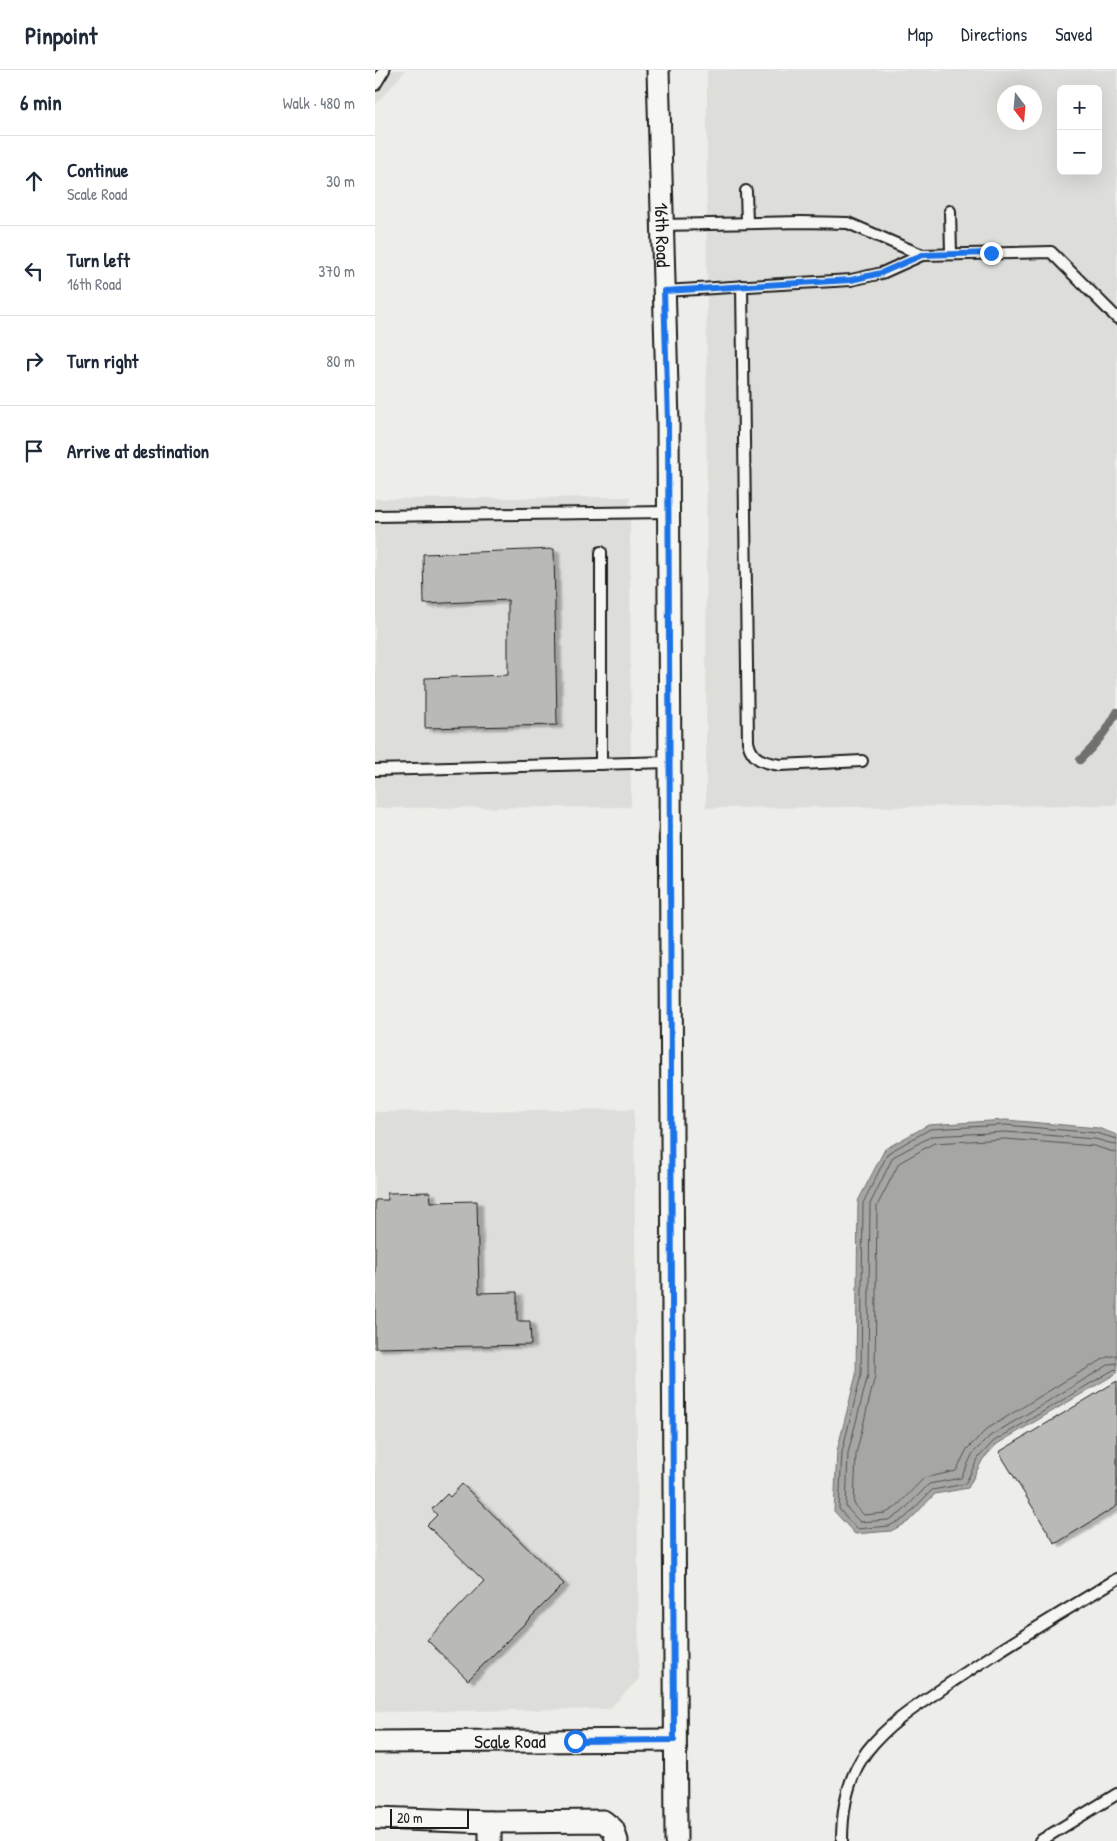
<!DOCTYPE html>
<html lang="en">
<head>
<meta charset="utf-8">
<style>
  :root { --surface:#fff; --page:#f2f2f3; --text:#1f2937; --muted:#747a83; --line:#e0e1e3 }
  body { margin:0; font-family:"Patrick Hand",sans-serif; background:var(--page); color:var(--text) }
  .controls { position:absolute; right:15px; top:15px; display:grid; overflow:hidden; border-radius:8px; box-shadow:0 5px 20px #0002 }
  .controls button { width:45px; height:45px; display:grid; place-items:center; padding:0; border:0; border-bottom:1px solid var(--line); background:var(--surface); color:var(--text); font:25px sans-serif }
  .compass { position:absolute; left:622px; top:15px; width:45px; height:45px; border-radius:50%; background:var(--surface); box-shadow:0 5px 20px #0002; rotate:164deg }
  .scale { position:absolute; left:15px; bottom:12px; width:79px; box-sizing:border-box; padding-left:5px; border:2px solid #1c1c1c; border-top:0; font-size:14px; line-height:18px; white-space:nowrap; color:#1c1c1c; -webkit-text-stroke:4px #f6f6f2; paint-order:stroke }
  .stop { position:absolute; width:15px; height:15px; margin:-11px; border:4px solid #1a73e8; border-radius:50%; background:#fff }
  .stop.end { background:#1a73e8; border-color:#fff; box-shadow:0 1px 5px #0008 }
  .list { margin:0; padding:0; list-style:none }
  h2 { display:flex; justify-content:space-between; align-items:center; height:65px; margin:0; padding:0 20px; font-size:21px }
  h2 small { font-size:16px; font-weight:400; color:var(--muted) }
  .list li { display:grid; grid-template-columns:32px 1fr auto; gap:15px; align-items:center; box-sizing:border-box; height:90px; padding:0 20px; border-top:1px solid var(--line) }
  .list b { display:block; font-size:19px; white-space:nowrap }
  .list p { margin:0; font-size:16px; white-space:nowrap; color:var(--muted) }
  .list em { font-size:16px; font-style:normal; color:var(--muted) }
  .icon { flex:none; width:28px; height:28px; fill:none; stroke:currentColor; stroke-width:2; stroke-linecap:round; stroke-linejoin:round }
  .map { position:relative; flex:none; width:742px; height:1771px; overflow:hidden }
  header { display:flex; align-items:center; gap:30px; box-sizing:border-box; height:70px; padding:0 25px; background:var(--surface); border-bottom:1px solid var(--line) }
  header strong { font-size:24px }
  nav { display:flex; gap:28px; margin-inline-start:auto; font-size:18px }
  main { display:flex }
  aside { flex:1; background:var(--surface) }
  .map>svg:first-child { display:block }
</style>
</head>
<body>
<header>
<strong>Pinpoint</strong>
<nav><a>Map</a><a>Directions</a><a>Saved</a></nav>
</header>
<main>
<aside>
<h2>6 min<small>Walk · 480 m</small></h2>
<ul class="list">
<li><svg class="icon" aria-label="ahead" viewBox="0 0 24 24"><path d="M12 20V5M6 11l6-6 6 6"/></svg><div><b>Continue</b><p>Scale Road</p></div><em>30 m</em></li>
<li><svg class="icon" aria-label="left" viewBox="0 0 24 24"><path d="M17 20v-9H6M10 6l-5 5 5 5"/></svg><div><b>Turn left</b><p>16th Road</p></div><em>370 m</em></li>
<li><svg class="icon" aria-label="right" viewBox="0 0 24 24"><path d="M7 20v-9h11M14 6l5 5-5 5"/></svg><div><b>Turn right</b></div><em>80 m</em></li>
<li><svg class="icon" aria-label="arrive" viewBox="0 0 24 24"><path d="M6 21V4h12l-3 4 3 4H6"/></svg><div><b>Arrive at destination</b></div></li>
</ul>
</aside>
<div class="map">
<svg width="742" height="1771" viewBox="0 0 742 1771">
  <defs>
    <filter id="shadow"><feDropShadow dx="5.5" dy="3" stdDeviation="1" flood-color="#0004"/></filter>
  </defs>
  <rect width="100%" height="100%" fill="#edede9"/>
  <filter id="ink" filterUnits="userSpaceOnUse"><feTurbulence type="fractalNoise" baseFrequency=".02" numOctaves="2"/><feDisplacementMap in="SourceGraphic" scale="10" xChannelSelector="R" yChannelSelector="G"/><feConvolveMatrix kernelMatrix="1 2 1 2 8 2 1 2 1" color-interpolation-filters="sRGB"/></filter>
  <g filter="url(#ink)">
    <g fill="#ddddda" fill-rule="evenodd">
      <polygon points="0,0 31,0 0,35"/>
      <path d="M332,0H742V735L331,738ZM686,19H723V101H686ZM630,22H660V52H630Z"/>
      <polygon points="255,427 256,737 0,738 0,429"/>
      <polygon points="259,1039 264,1609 234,1639 0,1642 0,1042"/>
    </g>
    <polygon fill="#a6a6a3" stroke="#6f6f6d" points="631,1050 723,1058 742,1065 742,1303 622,1374 608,1389 593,1418 560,1424 533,1452 516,1461 480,1464 459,1441 462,1381 481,1305 483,1131 510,1079 553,1055"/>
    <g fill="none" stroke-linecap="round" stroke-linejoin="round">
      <g stroke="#535352" stroke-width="1">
        <polyline points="742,1069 721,1063 631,1055 555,1059 513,1083 488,1133 486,1305 467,1382 464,1439 482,1459 514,1456 530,1448 557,1420 590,1414 604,1387 619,1371 738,1300 742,1299"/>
        <polyline points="742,1075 720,1069 631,1062 557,1066 518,1087 495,1134 493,1305 473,1383 471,1437 485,1452 513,1450 526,1443 554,1414 586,1408 598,1383 615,1366 735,1294 742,1293"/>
        <polyline points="742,1083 719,1076 630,1069 559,1073 524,1093 502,1136 500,1306 481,1384 479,1434 489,1445 511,1443 521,1437 549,1408 581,1401 592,1379 612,1359 690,1311 732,1287 742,1285"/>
      </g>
      <path stroke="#6f6f6d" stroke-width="8" d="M705,690C720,676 732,661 742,642"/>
    </g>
    <g fill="#b9b9b6" stroke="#1c1c1c" filter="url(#shadow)">
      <polygon points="179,479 182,655 50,658 50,608 133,605 133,530 49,534 48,484"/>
      <polygon points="55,1122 56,1132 102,1131 104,1223 142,1222 142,1251 155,1251 156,1275 0,1278 0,1130 13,1130 12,1123"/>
      <polygon points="742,1311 742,1436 680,1474 624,1382"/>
      <polygon points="87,1414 189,1514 93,1610 52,1570 109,1511 52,1455 62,1445 57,1439 72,1424 75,1427"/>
    </g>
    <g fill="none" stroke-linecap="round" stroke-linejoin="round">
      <g stroke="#1c1c1c" stroke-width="14">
        <g id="service">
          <polyline points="0,15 9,0"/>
          <polyline points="371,121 372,153"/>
          <polyline points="575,141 576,183"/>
          <polyline points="287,155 426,152 473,153 547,185"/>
          <path d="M367,216L373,672C377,690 388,692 405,695L487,691"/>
          <polyline points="289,221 476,210 507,203 547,185 676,182 742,248"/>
          <polyline points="0,446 294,442"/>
          <polyline points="226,694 226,482"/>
          <polyline points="0,700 295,692"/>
          <path d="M467,1771C467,1741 473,1706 492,1681C513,1654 543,1635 571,1616C626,1578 685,1544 742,1509"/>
          <polyline points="665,1771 742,1724"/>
        </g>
      </g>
      <g stroke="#1c1c1c" stroke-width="25">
        <g id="minor">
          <path id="s1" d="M283,0L293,352L301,1771"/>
          <path id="s2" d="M0,1672L299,1670"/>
          <polyline points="0,1748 115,1752 228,1751 238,1759 242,1771"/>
          <polyline points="115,1771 115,1752"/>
        </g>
      </g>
      <use href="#service" stroke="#f6f6f2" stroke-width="10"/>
      <use href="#minor" stroke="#f6f6f2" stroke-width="21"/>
    </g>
  </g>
  <g fill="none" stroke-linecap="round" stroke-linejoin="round" filter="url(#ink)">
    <polyline stroke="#1a73e8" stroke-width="6" points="200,1671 299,1670 293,352 289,221 476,210 506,203 547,185 616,183"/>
  </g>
  <g text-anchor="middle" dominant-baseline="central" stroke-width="4" stroke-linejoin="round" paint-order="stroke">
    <g font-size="19" fill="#1c1c1c" stroke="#f6f6f2">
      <text stroke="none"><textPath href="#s1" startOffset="165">16th Road</textPath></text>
      <text stroke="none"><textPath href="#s2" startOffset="135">Scale Road</textPath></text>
    </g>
  </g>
</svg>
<div class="controls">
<button>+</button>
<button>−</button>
</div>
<svg class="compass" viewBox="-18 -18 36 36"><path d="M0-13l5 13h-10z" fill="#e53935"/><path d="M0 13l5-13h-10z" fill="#747a83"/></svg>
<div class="scale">20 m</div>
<div class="stop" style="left:200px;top:1671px"></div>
<div class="stop end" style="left:616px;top:183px"></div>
</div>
</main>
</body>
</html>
